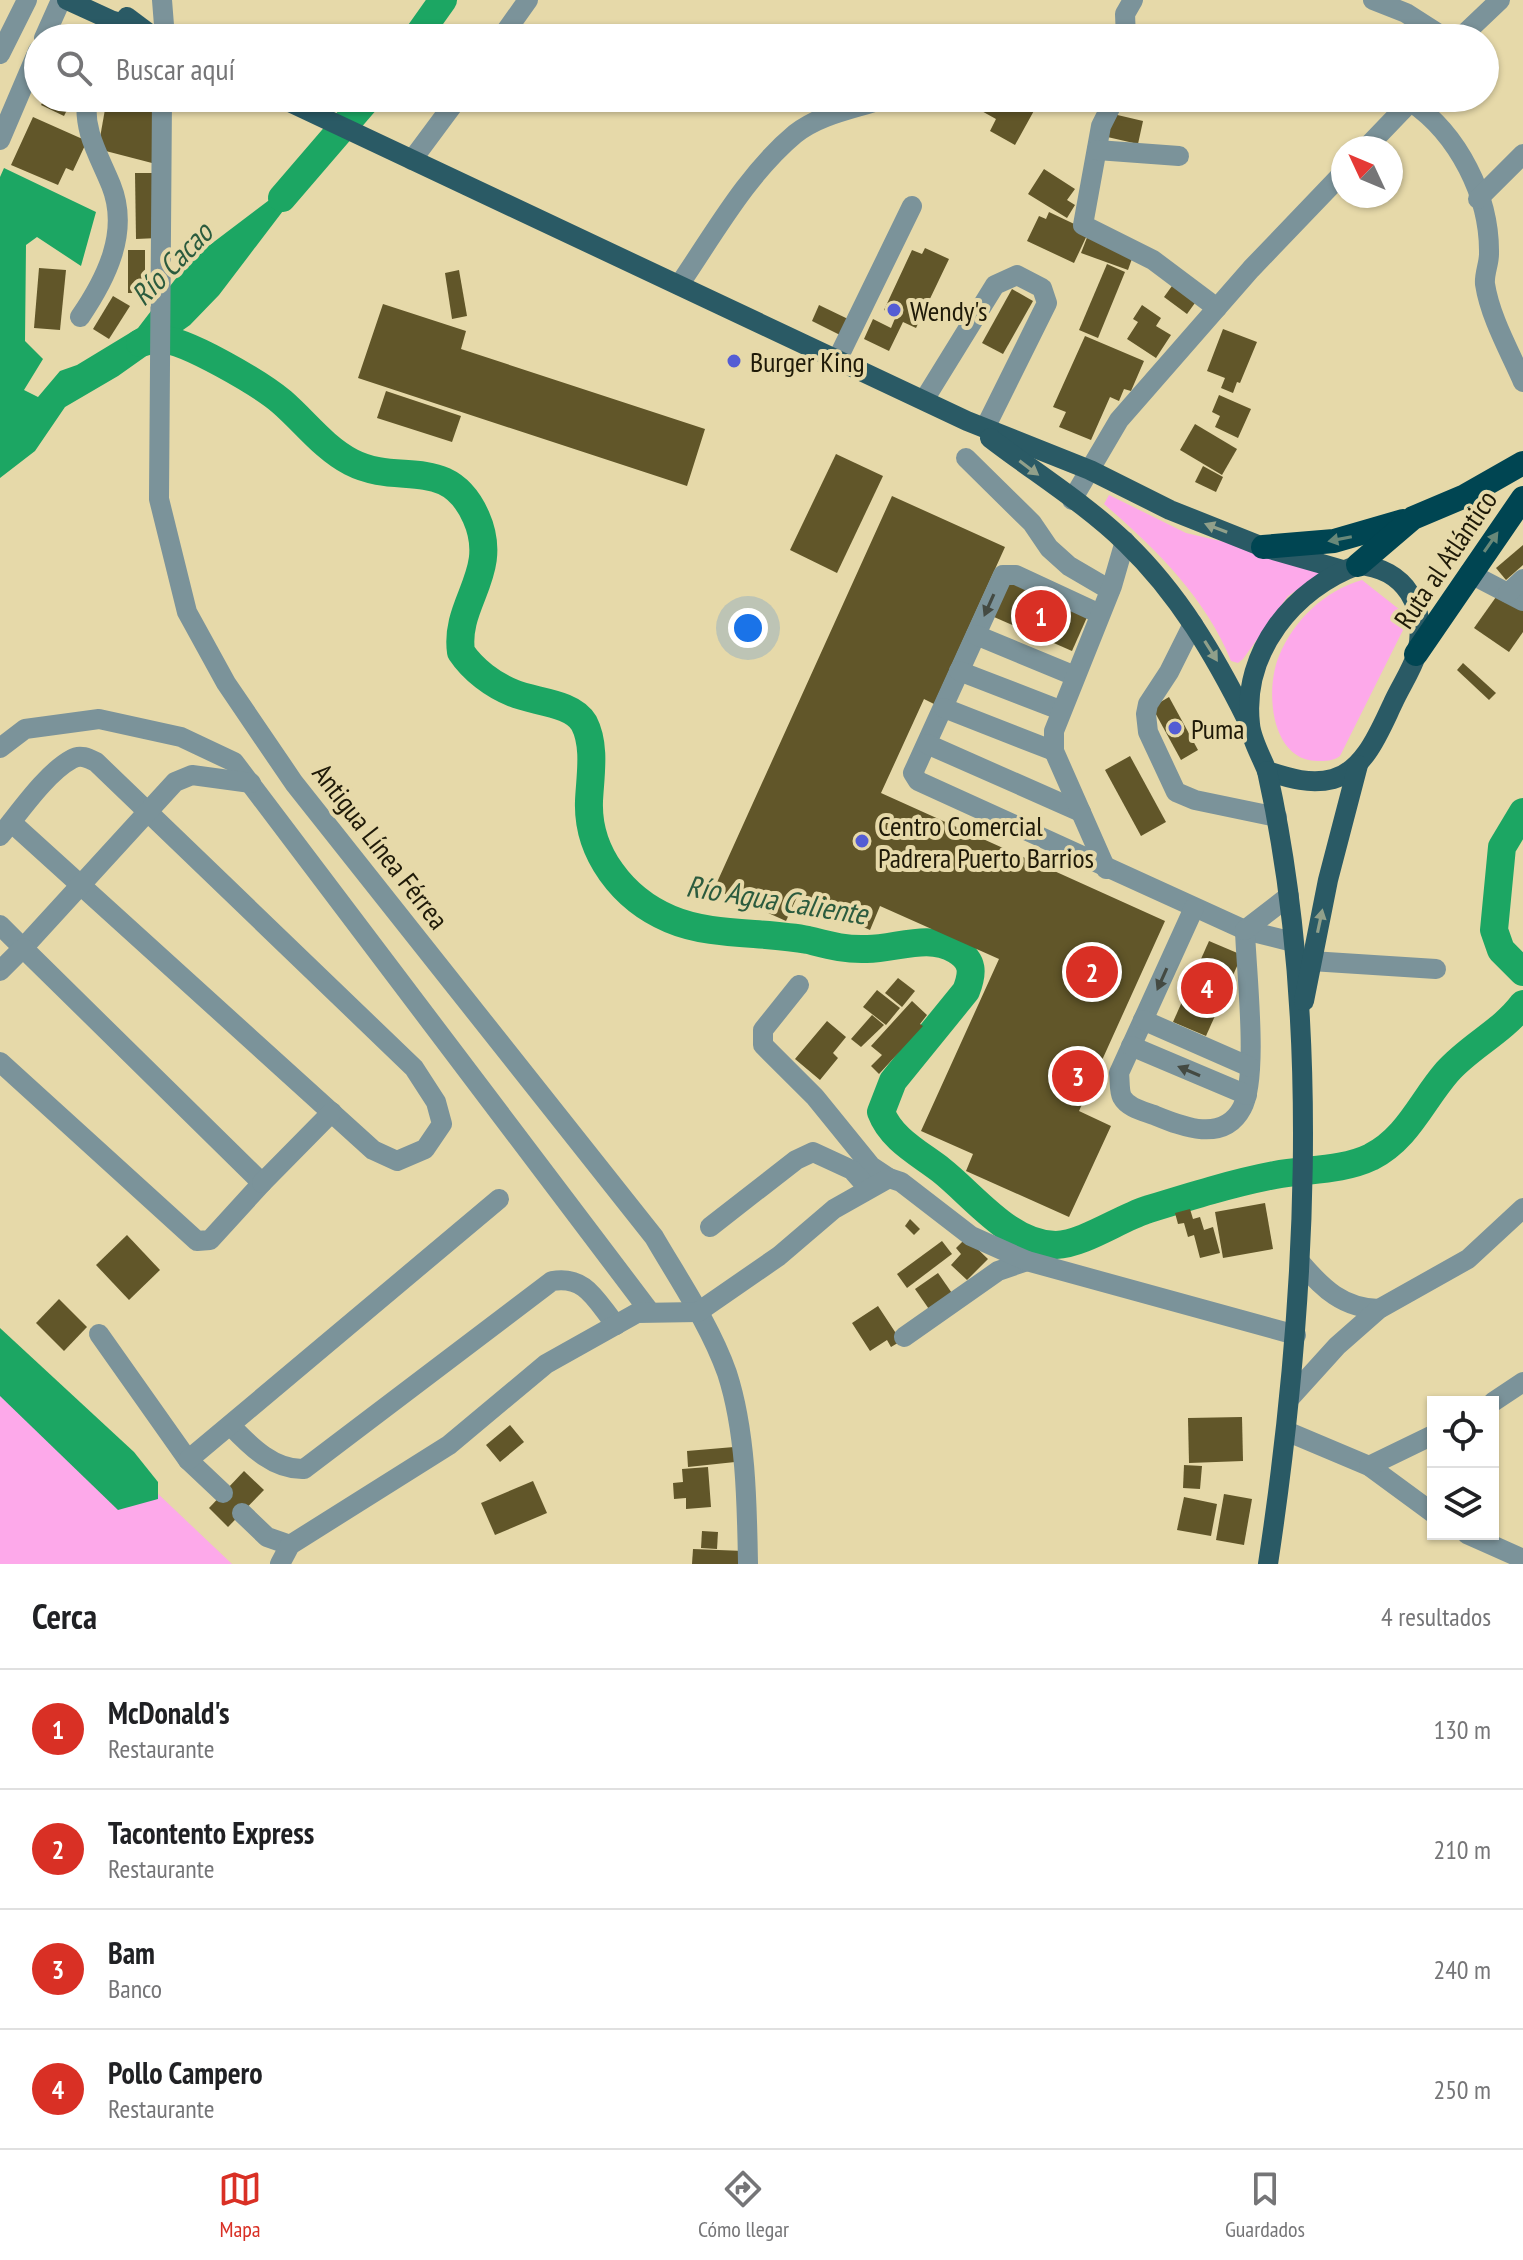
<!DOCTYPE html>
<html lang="es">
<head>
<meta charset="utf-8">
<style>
  :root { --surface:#fff; --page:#f6f6f6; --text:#202124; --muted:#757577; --line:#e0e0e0; --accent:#d93025 }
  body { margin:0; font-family:"PT Sans Narrow",sans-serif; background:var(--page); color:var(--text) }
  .controls { position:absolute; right:24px; bottom:24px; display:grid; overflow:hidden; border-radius:0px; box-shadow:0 2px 6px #0004 }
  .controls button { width:72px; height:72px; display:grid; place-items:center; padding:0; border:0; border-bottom:2px solid var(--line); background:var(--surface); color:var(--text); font:40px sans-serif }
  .compass { position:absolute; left:1331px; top:136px; width:72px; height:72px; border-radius:50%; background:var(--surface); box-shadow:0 2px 6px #0004; rotate:314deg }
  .you { position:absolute; left:748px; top:628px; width:28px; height:28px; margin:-20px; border:6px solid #fff; border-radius:50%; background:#1a73e8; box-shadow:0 0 0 12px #1a73e833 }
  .badge { display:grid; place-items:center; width:52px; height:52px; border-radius:50%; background:var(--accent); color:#fff; font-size:26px; font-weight:700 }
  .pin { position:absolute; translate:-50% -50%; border:4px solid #fff; box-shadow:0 2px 8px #0006 }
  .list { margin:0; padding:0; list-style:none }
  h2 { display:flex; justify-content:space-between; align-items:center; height:104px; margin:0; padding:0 32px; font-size:34px }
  h2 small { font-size:26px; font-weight:400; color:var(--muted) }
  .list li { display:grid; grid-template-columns:52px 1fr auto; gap:24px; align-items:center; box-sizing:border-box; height:120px; padding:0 32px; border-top:2px solid var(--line) }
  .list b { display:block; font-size:30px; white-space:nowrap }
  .list p { margin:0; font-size:26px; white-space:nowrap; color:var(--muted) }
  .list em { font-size:26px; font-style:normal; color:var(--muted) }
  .icon { flex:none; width:44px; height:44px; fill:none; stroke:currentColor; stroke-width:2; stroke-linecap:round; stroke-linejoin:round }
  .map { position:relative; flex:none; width:1523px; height:1564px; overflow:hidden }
  .search { position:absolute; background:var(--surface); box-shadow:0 2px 6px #0004; left:24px; right:24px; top:24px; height:88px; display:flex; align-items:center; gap:20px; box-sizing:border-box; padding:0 28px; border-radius:44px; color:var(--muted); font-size:30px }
  .sheet { height:584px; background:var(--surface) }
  nav { display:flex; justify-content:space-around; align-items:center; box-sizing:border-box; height:112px; border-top:2px solid var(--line); background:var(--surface); font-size:22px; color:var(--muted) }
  nav a { display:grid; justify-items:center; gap:4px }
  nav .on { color:var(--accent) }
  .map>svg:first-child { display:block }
</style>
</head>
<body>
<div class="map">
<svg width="1523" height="1564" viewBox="0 0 1523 1564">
  <rect width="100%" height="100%" fill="#e6d9a9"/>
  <g fill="#fda9ea">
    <path d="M1109,495L1186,533L1332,567L1288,596L1243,659L1238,663L1231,661C1207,599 1154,547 1104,504Z"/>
    <path d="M1362,580L1400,610L1403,630L1340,756C1333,761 1326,761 1317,761C1270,760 1265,689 1279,656C1294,620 1324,591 1362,580Z"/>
    <polygon points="0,1344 232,1564 0,1564"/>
  </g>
  <g fill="#1ca663">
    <polygon points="4,168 96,212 81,266 37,237 26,245 25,341 43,359 24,390 38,397 60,371 77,365 138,328 190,260 309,170 289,203 219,295 190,325 118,376 65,407 35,451 0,478 0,177"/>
    <polygon points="0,1328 134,1452 158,1482 158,1499 118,1510 0,1396"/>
  </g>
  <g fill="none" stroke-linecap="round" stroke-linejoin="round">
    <g stroke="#1ca663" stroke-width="28">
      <polyline points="416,38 443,0"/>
      <polyline points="282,198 368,98"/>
      <path d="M140,343C146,342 153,339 158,339C184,338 262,385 282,402C306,423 323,447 351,462C399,487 448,454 476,517C501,573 454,602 461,652C473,670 493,685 513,693C533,702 572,702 584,723C596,746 590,777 589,801C587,853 623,899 670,919C712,937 763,931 808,940C828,945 845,950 867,949C897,949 928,933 956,950C974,961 973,973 966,991L893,1081L881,1112C891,1139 919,1153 941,1170C974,1196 1010,1245 1056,1245C1083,1244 1119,1219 1146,1210C1188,1197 1233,1183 1275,1175C1306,1169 1342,1171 1371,1157C1408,1138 1421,1102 1447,1072C1470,1046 1502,1032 1523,1004"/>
      <polyline points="1523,812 1502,847 1494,930 1501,950 1523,972"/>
    </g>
  </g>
  <g fill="#615629">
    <polygon points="45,98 73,98 64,116 41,105"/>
    <polygon points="107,98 154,98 152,163 98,149"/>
    <polygon points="984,98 1041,98 1015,145 990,131 996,119 978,109"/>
    <polygon points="1109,113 1143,121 1138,144 1103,136"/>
    <polygon points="33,117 87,141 73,171 66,168 58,185 11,165"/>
    <polygon points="1044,169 1075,189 1067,200 1075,205 1067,218 1028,194"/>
    <polygon points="135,173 158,173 158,238 136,239"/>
    <polygon points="1049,212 1089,231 1074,263 1027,241 1039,216 1046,219"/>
    <polygon points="1088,235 1134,253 1128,270 1081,253"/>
    <polygon points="925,248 949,259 916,328 903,322 889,351 864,339 873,319 891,328 896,316 884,310 912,250 922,254"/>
    <rect x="128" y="250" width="17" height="43"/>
    <polygon points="1107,264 1125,272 1098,338 1079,330"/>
    <polygon points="39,268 66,270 60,330 34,328"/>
    <polygon points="459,270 467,316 452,319 445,273"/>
    <polygon points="1177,279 1200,296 1187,314 1164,297"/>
    <polygon points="1012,289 1033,301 1003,354 982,343"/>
    <polygon points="113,296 130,306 109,339 93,329"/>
    <polygon points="383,304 466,331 461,349 705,429 687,486 358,378"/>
    <polygon points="819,305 848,319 840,335 812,321"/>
    <polygon points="1142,305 1161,318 1156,326 1171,335 1156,358 1127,339 1138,322 1133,319"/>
    <polygon points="1223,329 1257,342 1240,383 1237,382 1233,393 1221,388 1225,378 1207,371"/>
    <polygon points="1085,336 1144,361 1131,391 1124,389 1119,401 1110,397 1091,440 1059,427 1066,412 1053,407"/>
    <polygon points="386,391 461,416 452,442 377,418"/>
    <polygon points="1219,395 1251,409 1238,438 1215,427 1220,416 1212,412"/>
    <polygon points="1195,424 1237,449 1222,475 1180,450"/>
    <polygon points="836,454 883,476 837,573 790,550"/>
    <polygon points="1203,466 1223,477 1216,492 1195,482"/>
    <polygon points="892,496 1005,547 934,704 924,699 881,793 1165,921 1079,1111 1111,1126 1069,1217 966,1171 973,1154 921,1131 999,959 880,906 870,930 797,897 786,921 714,889"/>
    <polygon points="1523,545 1523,565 1506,580 1496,568"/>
    <polygon points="1010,581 1088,615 1072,651 994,617"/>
    <polygon points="1496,597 1523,610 1523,632 1509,652 1474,628"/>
    <polygon points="1463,663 1496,693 1489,700 1457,670"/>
    <polygon points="1169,697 1198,750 1181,760 1152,707"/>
    <polygon points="1130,756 1166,822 1141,836 1105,770"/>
    <polygon points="1209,941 1242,955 1206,1036 1173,1022"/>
    <polygon points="898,978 915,991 902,1007 885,993"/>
    <polygon points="877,990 900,1008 886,1025 863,1007"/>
    <polygon points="912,1001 927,1015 920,1024 923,1026 879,1074 871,1066 882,1055 871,1046"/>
    <polygon points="872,1015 884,1025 861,1047 851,1039"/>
    <polygon points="827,1021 846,1037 833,1053 838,1058 820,1080 795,1059"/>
    <polygon points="1265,1203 1273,1249 1223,1258 1215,1212"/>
    <polygon points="1190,1209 1193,1219 1200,1217 1204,1230 1213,1227 1220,1253 1200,1258 1194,1235 1188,1237 1184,1223 1178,1224 1175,1213"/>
    <polygon points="910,1219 920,1229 914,1235 905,1226"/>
    <polygon points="127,1235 160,1270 129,1300 96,1265"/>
    <polygon points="966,1238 988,1259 967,1280 951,1265 961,1254 956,1248"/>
    <polygon points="942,1241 952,1254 907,1288 897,1274"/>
    <polygon points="938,1273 954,1296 931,1312 915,1289"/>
    <polygon points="59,1299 87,1327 64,1351 36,1323"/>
    <polygon points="878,1306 901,1341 891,1347 887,1340 870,1351 852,1323"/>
    <polygon points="1242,1417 1243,1461 1189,1463 1188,1418"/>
    <polygon points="510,1425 524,1442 500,1462 486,1445"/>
    <polygon points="734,1447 735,1462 688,1467 687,1451"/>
    <polygon points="1184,1465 1202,1466 1200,1489 1183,1488"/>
    <polygon points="708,1467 711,1507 686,1509 686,1498 674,1499 673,1483 683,1482 682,1469"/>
    <polygon points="244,1471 264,1490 228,1527 209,1508"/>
    <polygon points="533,1481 547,1513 495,1535 481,1503"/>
    <polygon points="1224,1494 1252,1499 1244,1545 1216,1540"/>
    <polygon points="1184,1497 1217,1504 1211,1536 1177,1530"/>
    <polygon points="702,1531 718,1532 717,1549 701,1548"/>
    <polygon points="693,1549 744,1551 744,1564 692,1564"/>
  </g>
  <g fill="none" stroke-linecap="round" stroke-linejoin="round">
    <g stroke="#7b939a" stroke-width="20">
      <polyline points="162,0 165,38"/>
      <polyline points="1373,0 1406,13 1445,38"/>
      <polyline points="44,38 61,0"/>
      <polyline points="107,38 113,21"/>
      <polyline points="501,38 528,0"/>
      <polyline points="1126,38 1125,14 1133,0"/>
      <polyline points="1460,38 1500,0"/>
      <polyline points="0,54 27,0"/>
      <path d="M162,98L159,499L187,612L226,683L294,783L654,1237C679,1280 710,1325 727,1373C746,1431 747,1504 748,1564"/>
      <polyline points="1115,98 1101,126 1083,225 1153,260 1217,308"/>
      <path d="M1411,102C1458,134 1490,196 1489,254C1489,264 1484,274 1485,284C1490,317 1510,352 1523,382"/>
      <polyline points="0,140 38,51"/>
      <polyline points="1366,148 1414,98"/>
      <polyline points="1097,150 1179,156"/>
      <polyline points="412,160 458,98"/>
      <polyline points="1478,199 1523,154"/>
      <path d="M679,285C714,234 747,174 795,134C822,113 856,109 886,98"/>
      <path d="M80,317C106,279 130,232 111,185C99,155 83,132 87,98"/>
      <polyline points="838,358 912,206"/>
      <polyline points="924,400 995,285 1017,275 1042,288 1047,303 985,428"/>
      <polyline points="966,458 1032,523 1049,548 1069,566 1110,590"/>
      <polyline points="1072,500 1119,420 1251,269 1343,173"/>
      <polyline points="1469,573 1523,601"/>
      <polyline points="1508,593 1523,579"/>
      <polyline points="1100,614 1016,575 1003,575 913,773 918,781 1245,930 1293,942"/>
      <polyline points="1193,624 1169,672 1148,704 1146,714 1148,732 1176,792 1195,800 1277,817"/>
      <polyline points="976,635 1075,676"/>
      <polyline points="959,671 1060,710"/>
      <polyline points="944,708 1054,751"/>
      <polyline points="927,744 1081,812"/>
      <polyline points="0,748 25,729 99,719 181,737 234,762 650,1312"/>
      <path d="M0,836C19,813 46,773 72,759C80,754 88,758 96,762L414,1068L436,1102L442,1124L425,1149L397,1161L373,1150L11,822"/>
      <polyline points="1106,869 1054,751 1054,731 1112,586 1125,541"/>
      <path d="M1194,908L1119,1073C1120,1080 1119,1091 1122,1097C1128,1108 1143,1111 1154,1115C1181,1126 1223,1144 1242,1108C1259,1077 1246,970 1245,930"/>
      <polyline points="0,925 23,948 175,782 192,775 251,783"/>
      <polyline points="1245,930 1289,896"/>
      <polyline points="1311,961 1436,969"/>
      <polyline points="0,971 23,948 262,1183 210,1240 197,1241 0,1062"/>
      <polyline points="799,985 763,1030 763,1045 815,1097 871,1166 889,1178"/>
      <polyline points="1143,1020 1250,1067"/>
      <polyline points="1131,1046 1247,1095"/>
      <polyline points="262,1183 332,1112"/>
      <polyline points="710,1227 796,1160 813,1152 852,1170 867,1187"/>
      <path d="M1300,1262C1323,1289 1343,1308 1379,1309"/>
      <polyline points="99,1334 188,1460 223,1493"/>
      <polyline points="904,1337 998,1271 1027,1261"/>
      <polyline points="1289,1399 1337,1346 1379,1309 1468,1259 1523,1208"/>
      <polyline points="1493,1402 1523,1382"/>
      <path d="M231,1426C251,1447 274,1470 304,1469L552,1281C586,1275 596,1301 616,1325"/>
      <polyline points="1286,1431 1369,1466 1433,1513"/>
      <polyline points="188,1460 499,1199"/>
      <polyline points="1369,1466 1433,1435"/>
      <polyline points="242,1513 267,1537 290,1545"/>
      <polyline points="1467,1534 1523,1559"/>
      <polyline points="280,1564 290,1545 449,1445 546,1364 637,1313 698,1312 779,1256 834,1209 889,1178 901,1182 971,1236 1027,1261 1296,1335"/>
    </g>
    <g stroke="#2a5a65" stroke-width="20">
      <polyline points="67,0 113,21 136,25"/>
      <polyline points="127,17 155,38"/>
      <polyline points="281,98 967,421 1090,470 1170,510 1263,547 1343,570"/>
      <path d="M990,438C1034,472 1086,504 1126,543C1179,594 1215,656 1247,720"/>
      <path d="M1358,565C1405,568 1428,607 1417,653C1412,670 1400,687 1393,703C1380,730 1365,770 1333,779C1310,785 1289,778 1267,771C1261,756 1251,739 1250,724C1242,652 1294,588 1358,565Z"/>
      <path d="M1267,771C1323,1021 1306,1312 1268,1564"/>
      <polyline points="1304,1001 1328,880 1358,765"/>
    </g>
    <g stroke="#004552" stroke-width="24">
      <polyline points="1263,547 1334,541 1403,521"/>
      <polyline points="1358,565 1413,518 1465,496 1523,463"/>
      <polyline points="1416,654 1523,498"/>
    </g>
  </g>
  <defs><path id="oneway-solid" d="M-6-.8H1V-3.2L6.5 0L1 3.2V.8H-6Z" transform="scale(2)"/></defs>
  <g fill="#91a08a">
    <use href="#oneway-solid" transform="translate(1029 468) rotate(37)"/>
    <use href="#oneway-solid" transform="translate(1216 528) rotate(-159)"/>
    <use href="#oneway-solid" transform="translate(1211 651) rotate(58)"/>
    <use href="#oneway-solid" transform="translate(1320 921) rotate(-78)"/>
  </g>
  <g fill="#688879">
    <use href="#oneway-solid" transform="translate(1340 539) rotate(169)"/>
    <use href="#oneway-solid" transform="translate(1491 542) rotate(-55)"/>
  </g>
  <g fill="#444a42">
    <use href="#oneway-solid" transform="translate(989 605) rotate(114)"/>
    <use href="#oneway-solid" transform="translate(1162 979) rotate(114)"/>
    <use href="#oneway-solid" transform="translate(1189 1071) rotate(-157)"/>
  </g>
  <g fill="#545dd4" stroke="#e6d9a9" stroke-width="3">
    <circle cx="894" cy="310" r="8"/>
    <circle cx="734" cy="361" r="8"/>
    <circle cx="1175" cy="728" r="8"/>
    <circle cx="862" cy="841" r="8"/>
  </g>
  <g text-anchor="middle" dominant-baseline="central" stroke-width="8" stroke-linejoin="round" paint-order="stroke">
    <g font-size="28" fill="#1f1a08" stroke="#e6d9a9" text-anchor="start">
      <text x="910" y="310">Wendy's</text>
      <text x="750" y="361">Burger King</text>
      <text x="1191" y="728">Puma</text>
      <text x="878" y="825">Centro Comercial<tspan x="878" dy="32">Padrera Puerto Barrios</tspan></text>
    </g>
    <g font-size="28" fill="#1f1a08" stroke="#e6d9a9">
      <text transform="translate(1445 559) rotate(-56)">Ruta al Atlántico</text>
      <text transform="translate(381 846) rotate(52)">Antigua Línea Férrea</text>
    </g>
    <g font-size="30" font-style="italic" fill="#2b5b3e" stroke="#e6d9a9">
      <text transform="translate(171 263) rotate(-46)">Río Cacao</text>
      <text transform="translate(777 899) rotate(9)">Río Agua Caliente</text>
    </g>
  </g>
</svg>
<div class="controls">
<button><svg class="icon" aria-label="locate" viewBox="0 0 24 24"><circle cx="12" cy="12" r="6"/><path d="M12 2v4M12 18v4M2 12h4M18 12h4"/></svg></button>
<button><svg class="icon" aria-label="layers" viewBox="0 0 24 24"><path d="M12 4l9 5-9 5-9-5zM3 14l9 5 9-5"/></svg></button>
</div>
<svg class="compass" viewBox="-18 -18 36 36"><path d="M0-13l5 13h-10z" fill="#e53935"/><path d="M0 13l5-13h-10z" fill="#757577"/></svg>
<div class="you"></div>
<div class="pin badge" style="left:1041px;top:616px">1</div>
<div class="pin badge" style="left:1092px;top:972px">2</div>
<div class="pin badge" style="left:1078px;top:1076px">3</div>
<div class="pin badge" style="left:1207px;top:988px">4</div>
<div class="search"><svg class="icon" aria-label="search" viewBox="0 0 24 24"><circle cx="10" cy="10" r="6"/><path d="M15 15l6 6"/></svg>Buscar aquí</div>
</div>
<section class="sheet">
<h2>Cerca<small>4 resultados</small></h2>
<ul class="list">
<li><span class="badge">1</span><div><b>McDonald's</b><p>Restaurante</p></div><em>130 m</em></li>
<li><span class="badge">2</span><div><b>Tacontento Express</b><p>Restaurante</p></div><em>210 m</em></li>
<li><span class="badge">3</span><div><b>Bam</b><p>Banco</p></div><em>240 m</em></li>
<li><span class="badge">4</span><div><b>Pollo Campero</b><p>Restaurante</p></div><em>250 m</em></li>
</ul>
</section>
<nav>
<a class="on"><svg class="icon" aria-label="map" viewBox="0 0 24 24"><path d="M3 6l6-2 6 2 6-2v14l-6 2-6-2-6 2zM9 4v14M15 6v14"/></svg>Mapa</a>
<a><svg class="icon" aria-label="directions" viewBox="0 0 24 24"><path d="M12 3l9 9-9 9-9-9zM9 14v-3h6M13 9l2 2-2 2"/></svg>Cómo llegar</a>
<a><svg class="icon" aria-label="saved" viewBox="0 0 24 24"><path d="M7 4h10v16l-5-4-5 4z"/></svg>Guardados</a>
</nav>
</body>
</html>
